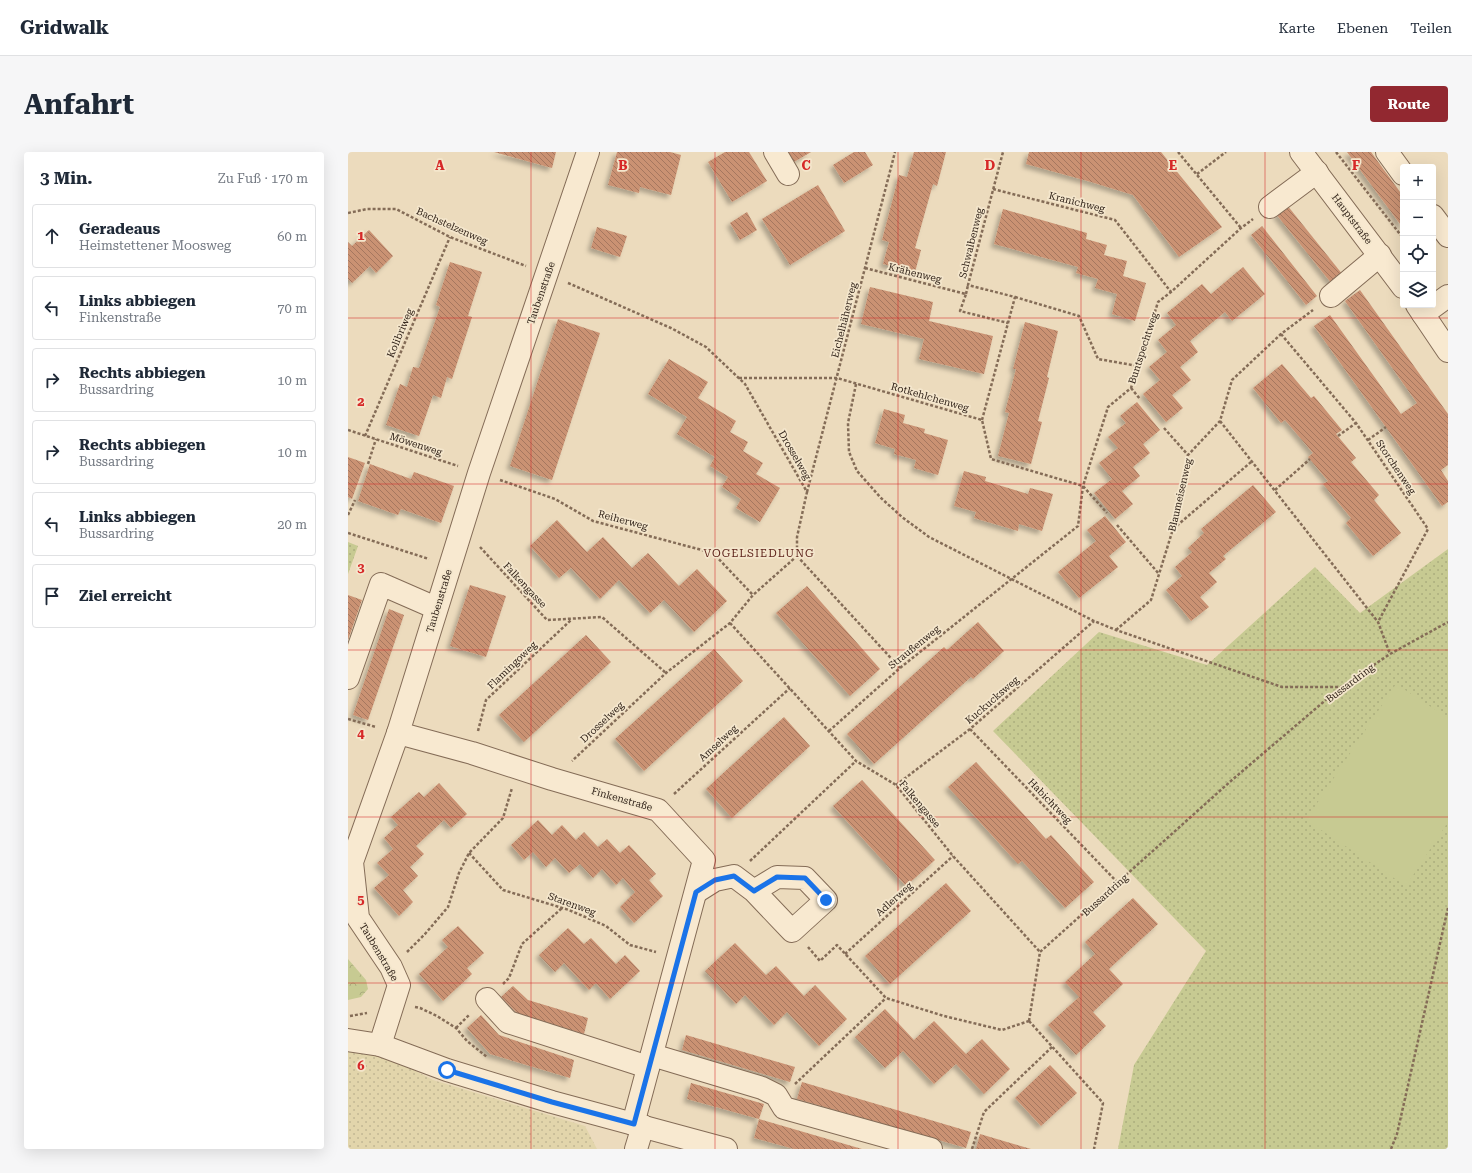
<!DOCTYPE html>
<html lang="de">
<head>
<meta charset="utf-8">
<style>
  :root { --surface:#fff; --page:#f6f6f7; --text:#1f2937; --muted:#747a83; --line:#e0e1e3; --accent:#922830 }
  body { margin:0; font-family:"Roboto Serif",serif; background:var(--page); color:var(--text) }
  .controls { position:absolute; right:12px; top:12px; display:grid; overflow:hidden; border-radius:4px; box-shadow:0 4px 16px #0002 }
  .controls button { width:36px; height:36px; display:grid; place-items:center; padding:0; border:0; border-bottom:1px solid var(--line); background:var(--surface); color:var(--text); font:20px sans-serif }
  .stop { position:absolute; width:12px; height:12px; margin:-9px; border:3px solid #1a73e8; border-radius:50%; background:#fff }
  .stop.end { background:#1a73e8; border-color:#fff; box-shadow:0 1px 4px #0008 }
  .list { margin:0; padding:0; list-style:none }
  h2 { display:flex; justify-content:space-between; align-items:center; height:52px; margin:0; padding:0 16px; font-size:17px }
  h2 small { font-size:13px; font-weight:400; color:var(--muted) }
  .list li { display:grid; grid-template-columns:26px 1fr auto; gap:12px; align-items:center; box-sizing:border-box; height:64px; margin:0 8px 8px; padding:0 8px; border:1px solid var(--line); border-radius:4px }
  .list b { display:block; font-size:15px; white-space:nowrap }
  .list p { margin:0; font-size:13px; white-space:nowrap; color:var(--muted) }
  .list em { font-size:13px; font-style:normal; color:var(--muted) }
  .icon { flex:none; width:22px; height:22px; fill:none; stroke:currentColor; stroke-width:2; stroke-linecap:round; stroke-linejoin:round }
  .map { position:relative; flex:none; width:1100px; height:997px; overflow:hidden; border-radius:4px }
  header { display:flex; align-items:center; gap:24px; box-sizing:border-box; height:56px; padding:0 20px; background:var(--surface); border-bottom:1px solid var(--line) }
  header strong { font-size:19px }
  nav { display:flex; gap:22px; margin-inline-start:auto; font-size:14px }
  .intro { display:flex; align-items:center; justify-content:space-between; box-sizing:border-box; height:96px; padding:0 24px }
  h1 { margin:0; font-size:28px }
  .button { padding:10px 18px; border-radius:4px; background:var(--accent); color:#fff; font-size:14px; font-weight:700 }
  main { display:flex; gap:24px; padding:0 24px }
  aside { flex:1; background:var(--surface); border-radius:4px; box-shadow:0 4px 16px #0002 }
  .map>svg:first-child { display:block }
</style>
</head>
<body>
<header>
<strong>Gridwalk</strong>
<nav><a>Karte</a><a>Ebenen</a><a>Teilen</a></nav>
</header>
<div class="intro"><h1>Anfahrt</h1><a class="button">Route</a></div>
<main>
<aside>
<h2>3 Min.<small>Zu Fuß · 170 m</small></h2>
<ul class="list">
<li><svg class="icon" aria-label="ahead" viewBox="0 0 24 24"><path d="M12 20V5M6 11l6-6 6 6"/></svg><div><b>Geradeaus</b><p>Heimstettener Moosweg</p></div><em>60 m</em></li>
<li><svg class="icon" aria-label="left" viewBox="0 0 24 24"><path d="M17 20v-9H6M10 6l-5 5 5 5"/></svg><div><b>Links abbiegen</b><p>Finkenstraße</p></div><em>70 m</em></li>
<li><svg class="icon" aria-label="right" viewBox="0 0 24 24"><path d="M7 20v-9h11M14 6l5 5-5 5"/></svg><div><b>Rechts abbiegen</b><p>Bussardring</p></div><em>10 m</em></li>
<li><svg class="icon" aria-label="right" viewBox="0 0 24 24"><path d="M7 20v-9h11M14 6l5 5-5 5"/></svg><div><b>Rechts abbiegen</b><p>Bussardring</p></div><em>10 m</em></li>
<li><svg class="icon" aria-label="left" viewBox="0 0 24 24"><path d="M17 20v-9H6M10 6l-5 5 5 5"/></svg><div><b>Links abbiegen</b><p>Bussardring</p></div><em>20 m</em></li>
<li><svg class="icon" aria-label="arrive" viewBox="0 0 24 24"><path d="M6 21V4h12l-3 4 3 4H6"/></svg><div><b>Ziel erreicht</b></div></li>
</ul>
</aside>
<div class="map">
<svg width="1100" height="997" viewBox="0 0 1100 997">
  <defs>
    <pattern id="farmland-dots" width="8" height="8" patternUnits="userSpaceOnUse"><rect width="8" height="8" fill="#e2d5ab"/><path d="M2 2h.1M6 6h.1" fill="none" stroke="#c2b793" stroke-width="1.8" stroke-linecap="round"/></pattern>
    <pattern id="forest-crowns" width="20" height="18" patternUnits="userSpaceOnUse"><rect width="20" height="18" fill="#c7ca92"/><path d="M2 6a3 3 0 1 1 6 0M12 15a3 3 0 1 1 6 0" fill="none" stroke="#abad7d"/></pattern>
    <pattern id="park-dots" width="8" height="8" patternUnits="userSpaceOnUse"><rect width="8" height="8" fill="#c7ca92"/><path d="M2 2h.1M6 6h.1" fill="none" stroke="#abad7d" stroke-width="1.8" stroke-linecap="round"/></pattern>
    <pattern id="building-back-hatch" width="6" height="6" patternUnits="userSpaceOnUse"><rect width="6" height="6" fill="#ca9273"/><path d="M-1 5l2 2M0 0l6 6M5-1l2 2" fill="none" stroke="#a5775e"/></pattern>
    <filter id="shadow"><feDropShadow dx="-3.5" dy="3.5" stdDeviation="2" flood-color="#0004"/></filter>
  </defs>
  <rect width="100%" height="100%" fill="#ecdbbd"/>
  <polygon fill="url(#farmland-dots)" points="0,898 31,900 85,928 237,974 249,997 0,997"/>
  <polygon fill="url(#forest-crowns)" points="0,807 18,828 20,837 13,845 0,848"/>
  <g fill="url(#park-dots)">
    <polygon points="0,390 10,394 0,422"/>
    <polygon points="1100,397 1100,997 770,997 786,913 858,799 645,579 751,480 859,513 967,415 1012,461"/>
  </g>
  <polygon fill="#c7ca92" points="1048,532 1100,566 1100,670 1058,734 958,668"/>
  <g fill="url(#building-back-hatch)" filter="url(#shadow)">
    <polygon points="146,0 208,0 204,16"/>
    <polygon points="269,0 322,0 333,3 323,43 292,35 291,41 260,33"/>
    <polygon points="377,0 401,0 419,29 384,50 360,10"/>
    <polygon points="440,0 463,0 446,10"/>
    <polygon points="506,0 517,0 525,13 496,31 485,13"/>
    <polygon points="566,0 598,0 589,34 585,32 567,96 573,98 567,120 535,112 541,90 534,88 551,23 559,25"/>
    <polygon points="681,0 813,0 874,75 831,105 785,43 743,30 678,12"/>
    <polygon points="999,0 1023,0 1055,44 1055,76"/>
    <polygon points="470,33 497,79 442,113 414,67"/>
    <polygon points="939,53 995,123 984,132 928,62"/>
    <polygon points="655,57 739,81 738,87 759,93 756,103 779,109 775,124 798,131 787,169 764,162 769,142 747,136 750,127 728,121 730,115 646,92"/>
    <polygon points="399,60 409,78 392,88 382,71"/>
    <polygon points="914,74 969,144 958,153 903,83"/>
    <polygon points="249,75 279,84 272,105 243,96"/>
    <polygon points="21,78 45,104 28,121 22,114 4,131 0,127 0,90 4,94"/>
    <polygon points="102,110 134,120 120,164 124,165 104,227 99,225 93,246 85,243 71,284 38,273 52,232 59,235 65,215 71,216 92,155 88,153"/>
    <polygon points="895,115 917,142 884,169 877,160 842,189 850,200 832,215 843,228 824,243 835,256 818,270 795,242 812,228 801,215 819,200 810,188 828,173 819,161 854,132 863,142"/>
    <polygon points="522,135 585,150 581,169 645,184 636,222 571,207 576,187 513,172"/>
    <polygon points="1012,138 1100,262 1100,313 1093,318 1100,329 1100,350 1094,354 966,174 982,163 1053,262 1069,251 997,149"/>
    <polygon points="210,167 252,181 204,328 162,314"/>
    <polygon points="677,170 710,179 699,225 701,226 690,269 694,270 683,312 650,304 661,261 657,260 668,217 665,217"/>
    <polygon points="321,207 360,230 350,246 388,269 382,280 400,290 395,299 415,311 408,322 432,336 412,370 388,356 393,347 374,335 380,325 362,314 367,305 329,282 339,265 300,242"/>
    <polygon points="934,212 963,246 966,244 994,278 988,282 1008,306 1003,310 1031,343 1026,348 1053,381 1025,404 998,371 1003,366 975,332 980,329 960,305 965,301 937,268 933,271 905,236"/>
    <polygon points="789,250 812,278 795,292 802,301 785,315 792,324 774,339 785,352 767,367 746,341 764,327 751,311 770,296 760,285 778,271 772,264"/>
    <polygon points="536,257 557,263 555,271 577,277 576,281 600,288 590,323 566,316 568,308 546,302 547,297 527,291"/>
    <polygon points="0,305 17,311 4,347 0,345"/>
    <polygon points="22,312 63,327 66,320 106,334 93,371 53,357 50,363 10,349"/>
    <polygon points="616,319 638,325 637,329 680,342 682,336 705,342 694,379 671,372 670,379 626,366 628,360 606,354"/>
    <polygon points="905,333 928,360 875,404 878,407 861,421 869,430 852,445 861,455 843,469 818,438 834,424 827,415 844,400 840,396 856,381 853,377"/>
    <polygon points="757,364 778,390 761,404 770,415 731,446 710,420 748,389 739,378"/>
    <polygon points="209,368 239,400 255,385 284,416 300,401 331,434 349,417 379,449 346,480 316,448 302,461 271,428 252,447 223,416 211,426 182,394"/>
    <polygon points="122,433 158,444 138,505 102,494"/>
    <polygon points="459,434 532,517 502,544 428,461"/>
    <polygon points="0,443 14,448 0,488"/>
    <polygon points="41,457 56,463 20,568 5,563"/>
    <polygon points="630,470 656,499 625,527 623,525 526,612 499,582 596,495 599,498"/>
    <polygon points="238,483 263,510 176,590 151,563"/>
    <polygon points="366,497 395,529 296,619 267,587"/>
    <polygon points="436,565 462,594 384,666 358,637"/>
    <polygon points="628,610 698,687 703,683 746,730 717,756 674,709 670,712 600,635"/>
    <polygon points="514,628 587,708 558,734 485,654"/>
    <polygon points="91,631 119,662 103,676 96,668 68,694 76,702 62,715 70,724 55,738 65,750 51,764 26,736 41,723 29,711 45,697 36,686 50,673 43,665 71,640 76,645"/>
    <polygon points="190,668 204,683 214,673 228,688 236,680 250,695 259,687 272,701 281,693 308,722 301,728 315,744 286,771 272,755 287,740 275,726 268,733 254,717 245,726 232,712 221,721 207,706 198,715 185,700 176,708 163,693"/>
    <polygon points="598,731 623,759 542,832 517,804"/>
    <polygon points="785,746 810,772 761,817 775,832 745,860 758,874 728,903 700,873 731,845 717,830 747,802 737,790"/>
    <polygon points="110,774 136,801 119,816 124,822 95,849 71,822 100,795 94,788"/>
    <polygon points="220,776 236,792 243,786 268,812 277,803 292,819 262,847 248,831 241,838 216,811 207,820 191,803"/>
    <polygon points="387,791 418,823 428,814 456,844 467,833 499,867 471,894 439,860 426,873 397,843 388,852 357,819"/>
    <polygon points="165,834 180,848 240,866 236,882 169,861 153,845"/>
    <polygon points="537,857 566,888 586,869 618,902 634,887 662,917 636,942 608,912 586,932 555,899 537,916 507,885"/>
    <polygon points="133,863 151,883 226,908 222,926 142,902 119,876"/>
    <polygon points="338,883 447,915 442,930 334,898"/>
    <polygon points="702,913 729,941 693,974 667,946"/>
    <polygon points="454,930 623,980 618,996 449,947"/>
    <polygon points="343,931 416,952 411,967 514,997 446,997 406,986 411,967 339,947"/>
    <polygon points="632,982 683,997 628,997"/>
  </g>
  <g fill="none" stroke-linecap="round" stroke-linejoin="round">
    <g stroke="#846c57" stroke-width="24">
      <g id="minor">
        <polyline points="427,0 440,22"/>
        <polyline points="953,0 1055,135"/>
        <polyline points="1039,0 1055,22"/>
        <polyline points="922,55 969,20"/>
        <polyline points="1085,64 1100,84"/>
        <polyline points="983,144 1032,103"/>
        <polyline points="1069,153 1100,199"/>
        <polyline points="1075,162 1100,144"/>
        <polyline points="0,526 33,432 88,456"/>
        <polyline points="50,581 124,601 204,627 310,658 356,708 285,972"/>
        <polyline points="348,740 367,728 386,724 406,739 429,725 457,726 478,748 444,779 406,739"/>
        <polyline points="139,847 160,870 300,915"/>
        <polyline points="0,888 32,893 99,918 204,950 378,997"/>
        <polyline points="32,893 51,833 43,815 10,766 4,710 50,581 131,321 240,0"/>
        <polyline points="304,903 414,936 428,943 436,956 583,997"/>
        <polyline points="288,997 295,974"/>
      </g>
    </g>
    <g stroke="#846c57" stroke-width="2.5" stroke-dasharray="3 2" stroke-linecap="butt">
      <polyline points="830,0 893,76"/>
      <polyline points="988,0 1055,86"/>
      <polyline points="849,22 878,0"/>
      <polyline points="645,37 767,68 823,140"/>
      <polyline points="0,61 19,57 48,57 102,85 178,114"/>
      <polyline points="517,116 618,142 612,159 660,171"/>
      <polyline points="220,131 323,176 358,195 397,232 459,340 449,385 449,404 405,443 382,471 318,521 224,609"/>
      <polyline points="618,142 620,133"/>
      <polyline points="667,145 731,164 750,207 790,214"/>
      <polyline points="933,182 1008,271 1080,377 1030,470"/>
      <polyline points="391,226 489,226 634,268 643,307 735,334 759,361"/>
      <polyline points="508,232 500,271 501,300 509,319 533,346 554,365 581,385 746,469 768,478 934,535 993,535"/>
      <polyline points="783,236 792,247"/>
      <polyline points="634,268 667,145 620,133 655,0"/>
      <polyline points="872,269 1030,470 1042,502"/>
      <polyline points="816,276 840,303"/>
      <polyline points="0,278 110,314"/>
      <polyline points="17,284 102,85"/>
      <polyline points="990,284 1008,271"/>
      <polyline points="1020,288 1038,275"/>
      <polyline points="20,312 28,287"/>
      <polyline points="152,328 207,347 245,369 365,401 405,443"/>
      <polyline points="927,338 962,307"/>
      <polyline points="459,340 547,0"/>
      <polyline points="0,363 7,348"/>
      <polyline points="769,373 811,422"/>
      <polyline points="825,377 903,310"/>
      <polyline points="0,381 81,407"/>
      <polyline points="132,395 199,468 254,465 318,521"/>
      <polyline points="449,404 552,516"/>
      <polyline points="382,471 508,609 548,633 605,704 692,800"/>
      <polyline points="768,478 803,448 825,377 840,303 872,269 884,228 933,182 965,158"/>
      <polyline points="0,567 28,575"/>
      <polyline points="622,577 770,731"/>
      <polyline points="130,579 138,548 223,468"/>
      <polyline points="481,579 552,516 730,374 735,334 760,255 783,236 810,150 823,140 893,76 905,67"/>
      <polyline points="548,633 622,577 746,469"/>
      <polyline points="326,642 442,536"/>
      <polyline points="121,701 155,738 221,758 258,774 282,793 308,800"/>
      <polyline points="402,709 508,609"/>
      <polyline points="460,795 472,809 489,793 538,846 596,864 654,878 681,869"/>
      <polyline points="59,800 77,782 100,755 111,721 121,701 155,666 164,636"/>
      <polyline points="497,802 605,704"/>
      <polyline points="155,832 161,826 174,792 214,756"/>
      <polyline points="67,855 72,856 89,864 108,876 119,889 139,905"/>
      <polyline points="2,864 19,861"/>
      <polyline points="681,869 692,800 884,628 993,535 1042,502 1100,470"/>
      <polyline points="681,869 755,951 746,997"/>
      <polyline points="108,876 122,862"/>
      <polyline points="447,932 538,846"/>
      <polyline points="624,997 636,960 705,894"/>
      <polyline points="1043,997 1049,982 1100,756"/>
    </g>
    <use href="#minor" stroke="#f8e9d0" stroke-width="22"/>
  </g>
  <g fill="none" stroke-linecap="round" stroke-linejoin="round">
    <polyline stroke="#1a73e8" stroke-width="5" points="99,918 204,950 286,972 348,740 367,728 386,724 406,739 429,725 457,726 478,748"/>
  </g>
  <path fill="none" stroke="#d62828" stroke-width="1" stroke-opacity="0.55" d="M183,0V997M367,0V997M550,0V997M733,0V997M917,0V997M0,166H1100M0,332H1100M0,498H1100M0,665H1100M0,831H1100"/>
  <g text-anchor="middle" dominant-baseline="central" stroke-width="3.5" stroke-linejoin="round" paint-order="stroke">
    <g font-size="10" fill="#33251b" stroke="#f4e6cc">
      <text transform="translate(729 50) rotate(14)">Kranichweg</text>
      <text transform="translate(1004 67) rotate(53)">Hauptstraße</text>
      <text transform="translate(104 74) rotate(24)">Bachstelzenweg</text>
      <text transform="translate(623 91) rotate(-76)">Schwalbenweg</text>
      <text transform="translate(567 121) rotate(14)">Krähenweg</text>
      <text transform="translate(193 141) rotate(-71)">Taubenstraße</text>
      <text transform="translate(496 168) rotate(-76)">Eichelhäherweg</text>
      <text transform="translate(52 181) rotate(-67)">Kolibriweg</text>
      <text transform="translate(795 196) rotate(-72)">Buntspechtweg</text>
      <text transform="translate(582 245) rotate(16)">Rotkehlchenweg</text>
      <text transform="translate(68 292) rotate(18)">Möwenweg</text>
      <text transform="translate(447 303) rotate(60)">Drosselweg</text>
      <text transform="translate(1048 315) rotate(56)">Storchenweg</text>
      <text transform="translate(832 343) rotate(-77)">Blaumeisenweg</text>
      <text transform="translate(275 368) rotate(15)">Reiherweg</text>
      <text transform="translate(177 433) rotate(47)">Falkengasse</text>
      <text transform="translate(91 449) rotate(-73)">Taubenstraße</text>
      <text transform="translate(566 495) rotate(-39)">Straußenweg</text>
      <text transform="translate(164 513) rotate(-44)">Flamingoweg</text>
      <text transform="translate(1002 531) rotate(-37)">Bussardring</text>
      <text transform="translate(644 548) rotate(-41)">Kuckucksweg</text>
      <text transform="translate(254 570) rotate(-43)">Drosselweg</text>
      <text transform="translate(370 591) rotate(-43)">Amselweg</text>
      <text transform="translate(274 647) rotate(16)">Finkenstraße</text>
      <text transform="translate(702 649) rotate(46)">Habichtweg</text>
      <text transform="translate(572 652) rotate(50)">Falkengasse</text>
      <text transform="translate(757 743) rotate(-42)">Bussardring</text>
      <text transform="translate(546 747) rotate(-42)">Adlerweg</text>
      <text transform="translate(224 752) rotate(20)">Starenweg</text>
      <text transform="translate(31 800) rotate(59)">Taubenstraße</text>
    </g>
    <g font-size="11" letter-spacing="1" fill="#5f251c" stroke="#f4e6cc">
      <text x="411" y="401">VOGELSIEDLUNG</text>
    </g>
  </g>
  <g font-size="13" text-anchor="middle" font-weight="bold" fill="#d62828" stroke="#f4e6cc" stroke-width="3.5" stroke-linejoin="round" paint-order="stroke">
    <text x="92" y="18">A</text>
    <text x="275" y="18">B</text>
    <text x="458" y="18">C</text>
    <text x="642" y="18">D</text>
    <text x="825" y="18">E</text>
    <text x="1008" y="18">F</text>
    <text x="13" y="88">1</text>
    <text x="13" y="254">2</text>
    <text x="13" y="420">3</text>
    <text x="13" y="586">4</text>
    <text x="13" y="752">5</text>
    <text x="13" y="918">6</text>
  </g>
</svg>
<div class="controls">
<button>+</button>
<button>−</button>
<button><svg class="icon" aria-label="locate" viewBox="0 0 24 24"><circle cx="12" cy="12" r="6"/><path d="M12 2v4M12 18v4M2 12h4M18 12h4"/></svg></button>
<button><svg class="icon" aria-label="layers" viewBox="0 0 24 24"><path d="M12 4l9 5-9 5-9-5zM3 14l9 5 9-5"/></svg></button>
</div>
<div class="stop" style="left:99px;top:918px"></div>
<div class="stop end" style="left:478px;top:748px"></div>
</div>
</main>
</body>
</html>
